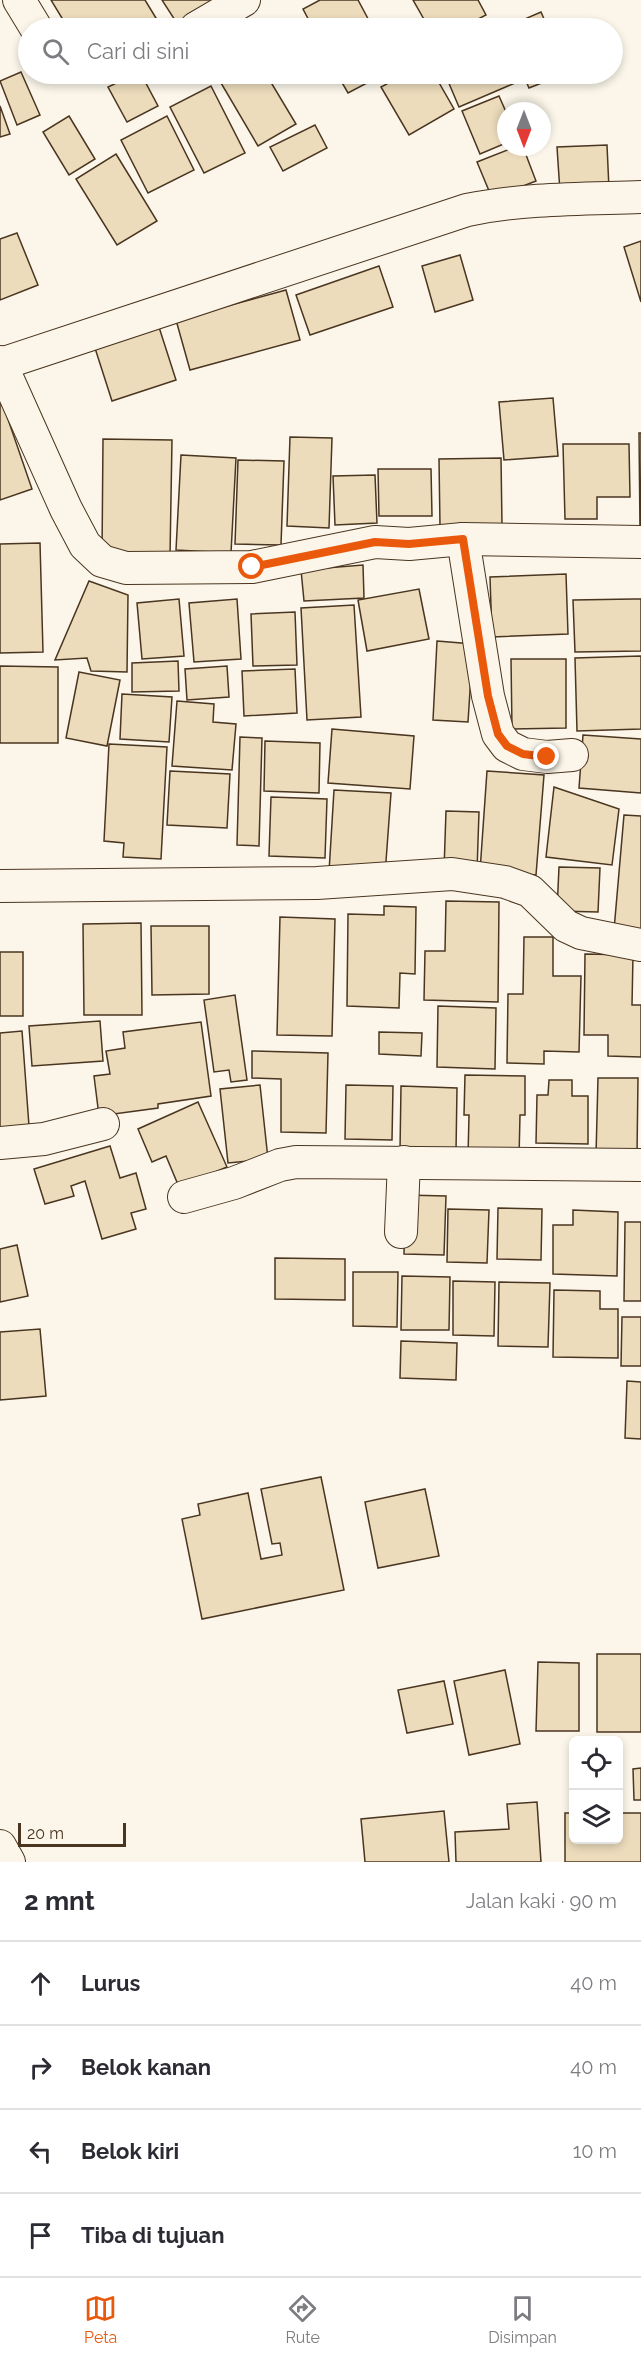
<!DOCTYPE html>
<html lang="id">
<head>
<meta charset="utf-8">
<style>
  :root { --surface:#fff; --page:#f7f7f7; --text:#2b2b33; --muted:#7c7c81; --line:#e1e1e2; --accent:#ea580c }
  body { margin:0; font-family:Raleway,sans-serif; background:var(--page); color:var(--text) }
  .controls { position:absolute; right:18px; bottom:18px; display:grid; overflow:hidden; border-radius:9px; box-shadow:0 3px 9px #0003 }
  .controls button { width:54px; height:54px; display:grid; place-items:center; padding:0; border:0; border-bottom:2px solid var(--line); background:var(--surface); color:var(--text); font:30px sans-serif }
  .compass { position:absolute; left:497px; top:102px; width:54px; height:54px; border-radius:50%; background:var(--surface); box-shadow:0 3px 9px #0003; rotate:180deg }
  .scale { position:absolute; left:18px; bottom:15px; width:108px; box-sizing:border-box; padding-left:6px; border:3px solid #4a3520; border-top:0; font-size:16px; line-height:21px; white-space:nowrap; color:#4a3520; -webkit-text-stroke:4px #fbf6e9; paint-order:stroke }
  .stop { position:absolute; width:18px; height:18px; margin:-14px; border:4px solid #ea580c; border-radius:50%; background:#fff }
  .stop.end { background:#ea580c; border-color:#fff; box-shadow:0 2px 6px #0008 }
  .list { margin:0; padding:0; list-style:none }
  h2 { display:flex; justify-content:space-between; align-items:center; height:78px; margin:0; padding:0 24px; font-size:26px }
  h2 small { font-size:20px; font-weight:400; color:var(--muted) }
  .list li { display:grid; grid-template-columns:39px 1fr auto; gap:18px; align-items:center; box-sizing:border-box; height:84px; padding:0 24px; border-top:2px solid var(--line) }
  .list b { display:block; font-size:22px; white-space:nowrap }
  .list em { font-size:20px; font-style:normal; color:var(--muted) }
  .icon { flex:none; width:33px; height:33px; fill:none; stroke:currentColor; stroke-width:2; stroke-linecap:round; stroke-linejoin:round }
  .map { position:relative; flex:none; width:641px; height:1862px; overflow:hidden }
  .search { position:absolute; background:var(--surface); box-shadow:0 3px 9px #0003; left:18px; right:18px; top:18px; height:66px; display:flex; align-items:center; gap:15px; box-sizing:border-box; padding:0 21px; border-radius:33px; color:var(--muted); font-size:22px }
  .sheet { height:414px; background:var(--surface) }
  nav { display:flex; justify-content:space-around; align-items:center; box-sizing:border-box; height:84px; border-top:2px solid var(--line); background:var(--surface); font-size:16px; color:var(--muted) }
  nav a { display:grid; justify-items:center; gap:3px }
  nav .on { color:var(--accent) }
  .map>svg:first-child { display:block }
</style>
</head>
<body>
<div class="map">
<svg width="641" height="1862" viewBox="0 0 641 1862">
  <rect width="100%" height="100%" fill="#fbf6e9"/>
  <g fill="#ecdcbc" stroke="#4a3520" stroke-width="1.5">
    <polygon points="51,0 145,0 156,18 139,28 68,28"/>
    <polygon points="162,0 227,0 180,28"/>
    <polygon points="320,0 358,0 373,28 313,28 303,9"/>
    <polygon points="413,0 478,0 486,15 461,28 429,28"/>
    <polygon points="541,12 548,28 504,28"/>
    <polygon points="21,72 40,115 17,125 0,81"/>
    <polygon points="135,74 141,74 158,106 127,122 108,87"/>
    <polygon points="236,74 266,74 296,124 258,146 221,83"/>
    <polygon points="337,74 384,74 348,93"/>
    <polygon points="405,74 434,74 454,109 409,135 381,87"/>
    <polygon points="445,74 511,74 515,83 459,107"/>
    <polygon points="523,74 564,74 529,88"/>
    <polygon points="211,86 245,153 204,173 170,107"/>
    <polygon points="499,96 506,112 506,143 480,154 462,111"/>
    <polygon points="0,106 10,134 0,137"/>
    <polygon points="69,116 95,159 69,175 43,132"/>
    <polygon points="167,116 194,170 148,193 121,140"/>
    <polygon points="315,125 327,148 283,171 270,147"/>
    <polygon points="607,145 609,189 560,192 557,147"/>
    <polygon points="515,147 523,147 536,181 492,198 477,162"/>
    <polygon points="116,154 157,221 117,245 76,179"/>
    <polygon points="17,233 38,285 0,300 0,239"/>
    <polygon points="641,241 641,302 624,247"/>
    <polygon points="460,255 473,300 435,312 422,266"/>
    <polygon points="379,266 393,307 310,335 296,295"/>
    <polygon points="286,290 300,340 190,370 176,320"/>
    <polygon points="158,324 176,380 112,401 94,345"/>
    <polygon points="0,396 32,489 0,500"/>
    <polygon points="553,398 558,456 504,460 499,402"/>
    <polygon points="639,433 641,433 641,529 640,529"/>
    <polygon points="290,437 332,438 329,528 287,526"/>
    <polygon points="103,439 172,440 170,556 102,555"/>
    <polygon points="563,444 629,444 630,497 597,497 597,519 565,519"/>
    <polygon points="181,455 236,458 231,553 176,550"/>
    <polygon points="501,458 502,525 440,526 439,459"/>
    <polygon points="238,460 284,461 281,545 235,544"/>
    <polygon points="378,469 431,469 432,516 379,516"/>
    <polygon points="375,475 377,523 335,525 333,476"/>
    <polygon points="40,543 43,652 0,653 0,544"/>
    <polygon points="363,565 364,598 304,601 301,570"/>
    <polygon points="566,574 568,634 492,637 490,577"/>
    <polygon points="89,581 128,595 127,672 91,671 87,658 55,660"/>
    <polygon points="419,589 429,639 367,651 358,600"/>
    <polygon points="179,599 184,656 142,659 137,603"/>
    <polygon points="237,599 241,659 194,662 189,603"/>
    <polygon points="634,599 641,599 641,651 575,652 573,600"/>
    <polygon points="354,605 361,717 307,720 301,608"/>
    <polygon points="295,612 297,665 253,666 251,614"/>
    <polygon points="437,641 473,644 468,722 433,720"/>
    <polygon points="641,656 641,729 577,731 575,658"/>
    <polygon points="511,659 566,659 566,728 512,729"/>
    <polygon points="178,661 179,691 132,692 132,663"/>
    <polygon points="0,666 58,667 58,743 0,743"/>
    <polygon points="227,666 229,697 187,700 185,669"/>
    <polygon points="295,669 297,713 244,716 242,671"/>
    <polygon points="79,672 120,680 107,746 66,738"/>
    <polygon points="122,694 172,697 169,742 120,739"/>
    <polygon points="177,701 214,704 213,722 236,724 232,770 172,766"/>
    <polygon points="332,729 414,736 410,789 328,783"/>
    <polygon points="583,735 641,739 641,793 579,788"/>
    <polygon points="240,737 262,738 259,846 237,845"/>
    <polygon points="265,741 320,743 319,793 264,791"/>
    <polygon points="109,744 167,747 161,859 123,857 124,843 104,841"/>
    <polygon points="170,771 230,774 227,828 167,825"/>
    <polygon points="487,771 544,775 536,875 480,871"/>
    <polygon points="554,787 619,809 612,865 546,857"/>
    <polygon points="334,790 391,793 385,875 329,872"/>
    <polygon points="271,797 327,799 325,858 269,856"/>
    <polygon points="446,811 479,812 477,871 444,870"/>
    <polygon points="624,815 641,816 641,932 614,930"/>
    <polygon points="559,867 600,868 598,912 557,911"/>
    <polygon points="446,901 499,902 498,1002 424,1000 425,951 445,951"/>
    <polygon points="384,906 416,907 415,974 400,973 399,1008 347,1006 348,914 384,915"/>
    <polygon points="280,917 335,919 332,1036 277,1035"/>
    <polygon points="141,923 142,1015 84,1015 83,924"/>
    <polygon points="151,926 209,926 209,994 152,995"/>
    <polygon points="524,937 553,937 553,976 581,976 579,1052 544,1051 544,1064 507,1063 508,994 523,994"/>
    <rect x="0" y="952" width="23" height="64"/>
    <polygon points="585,954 633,955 632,1005 641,1005 641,1057 608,1056 608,1035 584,1035"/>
    <polygon points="235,995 247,1080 231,1082 229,1070 214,1072 204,1000"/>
    <polygon points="438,1006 496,1008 495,1069 437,1067"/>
    <polygon points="100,1021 103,1061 32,1066 29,1026"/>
    <polygon points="201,1022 211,1096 158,1104 158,1108 99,1116 94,1076 110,1074 106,1051 125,1048 123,1032"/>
    <polygon points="22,1031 29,1126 0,1128 0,1033"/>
    <polygon points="379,1032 422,1033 421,1056 379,1054"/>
    <polygon points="252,1051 328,1053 326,1133 281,1132 281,1079 252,1078"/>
    <polygon points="465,1075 525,1076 525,1115 520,1115 519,1158 468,1157 469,1115 464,1115"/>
    <polygon points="598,1078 638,1078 637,1155 596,1155"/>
    <polygon points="549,1080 572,1080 572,1096 588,1096 588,1144 536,1143 537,1095 548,1095"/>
    <polygon points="260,1085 268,1159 228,1163 220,1089"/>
    <polygon points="346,1085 393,1086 392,1140 345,1139"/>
    <polygon points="401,1086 457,1088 456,1152 400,1151"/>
    <polygon points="198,1102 227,1167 179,1187 166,1156 152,1162 138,1129"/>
    <polygon points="110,1146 120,1178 136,1173 146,1209 131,1213 136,1229 102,1239 85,1181 71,1186 74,1196 45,1204 34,1169"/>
    <polygon points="405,1195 446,1196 444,1255 404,1254"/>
    <polygon points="498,1208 542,1209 541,1260 497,1259"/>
    <polygon points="448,1209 489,1210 487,1263 447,1262"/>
    <polygon points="573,1210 618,1212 617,1276 553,1274 553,1225 573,1225"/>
    <polygon points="625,1222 641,1222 641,1301 624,1301"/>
    <polygon points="17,1245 28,1296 0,1302 0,1249"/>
    <polygon points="275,1258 345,1259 345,1300 275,1299"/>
    <polygon points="353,1272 398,1272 397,1327 353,1326"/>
    <polygon points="402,1276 450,1277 449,1330 401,1330"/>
    <polygon points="453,1281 495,1282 494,1336 453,1335"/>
    <polygon points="499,1282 550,1283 548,1347 498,1346"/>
    <polygon points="554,1290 600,1291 600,1309 618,1309 618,1358 553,1357"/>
    <polygon points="622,1317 641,1317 641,1366 621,1366"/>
    <polygon points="40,1329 46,1396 0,1400 0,1332"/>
    <polygon points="401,1341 457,1343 456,1380 400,1378"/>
    <polygon points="627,1381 641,1382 641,1439 625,1438"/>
    <polygon points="321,1477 344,1590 202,1619 182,1519 200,1515 198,1504 248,1493 261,1559 282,1555 280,1543 272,1544 261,1489"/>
    <polygon points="425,1489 439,1556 378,1568 365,1502"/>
    <rect x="597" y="1654" width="44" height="78"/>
    <polygon points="538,1662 579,1663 579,1731 536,1731"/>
    <polygon points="505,1670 520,1744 469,1755 454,1681"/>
    <polygon points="444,1681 453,1724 407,1733 398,1690"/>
    <polygon points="641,1768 641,1800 634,1800 633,1769"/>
    <polygon points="537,1802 541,1862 456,1862 455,1832 509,1829 507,1804"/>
    <polygon points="444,1811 449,1862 365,1862 361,1819"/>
    <polygon points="565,1813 574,1813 574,1840 618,1840 618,1813 641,1813 641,1862 565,1862"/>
  </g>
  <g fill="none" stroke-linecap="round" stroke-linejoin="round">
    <g stroke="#4a3520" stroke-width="34">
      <g id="street">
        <polyline points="19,0 36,28"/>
        <polyline points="196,28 244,0"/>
        <polyline points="0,362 66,509 85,545 102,561 126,568 252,567 375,542 409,544 463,539 641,542"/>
        <path d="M1,364L467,210C525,198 583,199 641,197"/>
        <polyline points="463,539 488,696 498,734 507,746 523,754 547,757 572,755"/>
        <polyline points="0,886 317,883 452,874 505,882 530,891 566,926 581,933 641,945"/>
        <polyline points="0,1143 44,1139 103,1124"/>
        <polyline points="184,1197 234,1183 280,1165 296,1162 641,1165"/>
        <polyline points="401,1232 404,1162"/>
        <polyline points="0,1846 9,1862"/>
      </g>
    </g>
    <use href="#street" stroke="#fbf6e9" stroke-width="32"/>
  </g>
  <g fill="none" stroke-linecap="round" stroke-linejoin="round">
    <polyline stroke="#ea580c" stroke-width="8" points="252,567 375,542 409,544 463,539 488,696 498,734 507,746 523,754 547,757"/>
  </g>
</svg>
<div class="controls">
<button><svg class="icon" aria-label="locate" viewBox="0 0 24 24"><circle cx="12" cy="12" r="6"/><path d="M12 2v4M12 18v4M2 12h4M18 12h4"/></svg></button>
<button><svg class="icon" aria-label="layers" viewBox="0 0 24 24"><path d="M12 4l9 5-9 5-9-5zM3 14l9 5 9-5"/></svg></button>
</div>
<svg class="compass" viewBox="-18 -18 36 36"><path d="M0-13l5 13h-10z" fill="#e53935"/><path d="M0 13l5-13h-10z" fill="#7c7c81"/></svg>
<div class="scale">20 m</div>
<div class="stop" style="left:252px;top:567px"></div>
<div class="stop end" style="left:547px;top:757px"></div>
<div class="search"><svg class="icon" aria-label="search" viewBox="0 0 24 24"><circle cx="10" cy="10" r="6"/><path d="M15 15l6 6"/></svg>Cari di sini</div>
</div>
<section class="sheet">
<h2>2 mnt<small>Jalan kaki · 90 m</small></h2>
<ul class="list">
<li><svg class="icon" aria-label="ahead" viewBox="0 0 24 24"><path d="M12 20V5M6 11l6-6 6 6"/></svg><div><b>Lurus</b></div><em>40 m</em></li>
<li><svg class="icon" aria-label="right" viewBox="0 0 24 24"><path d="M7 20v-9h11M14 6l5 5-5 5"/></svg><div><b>Belok kanan</b></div><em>40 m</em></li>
<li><svg class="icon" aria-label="left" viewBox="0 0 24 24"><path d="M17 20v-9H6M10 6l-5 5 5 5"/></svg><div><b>Belok kiri</b></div><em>10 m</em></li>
<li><svg class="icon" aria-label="arrive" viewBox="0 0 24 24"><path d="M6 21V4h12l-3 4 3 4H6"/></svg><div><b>Tiba di tujuan</b></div></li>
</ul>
</section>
<nav>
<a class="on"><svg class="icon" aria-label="map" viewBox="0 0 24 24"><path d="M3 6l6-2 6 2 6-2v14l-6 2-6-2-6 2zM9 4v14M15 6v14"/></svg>Peta</a>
<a><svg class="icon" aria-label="directions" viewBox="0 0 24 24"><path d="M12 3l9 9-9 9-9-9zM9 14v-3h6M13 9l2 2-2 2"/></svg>Rute</a>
<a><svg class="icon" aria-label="saved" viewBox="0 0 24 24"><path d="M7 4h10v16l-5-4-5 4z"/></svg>Disimpan</a>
</nav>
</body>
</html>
